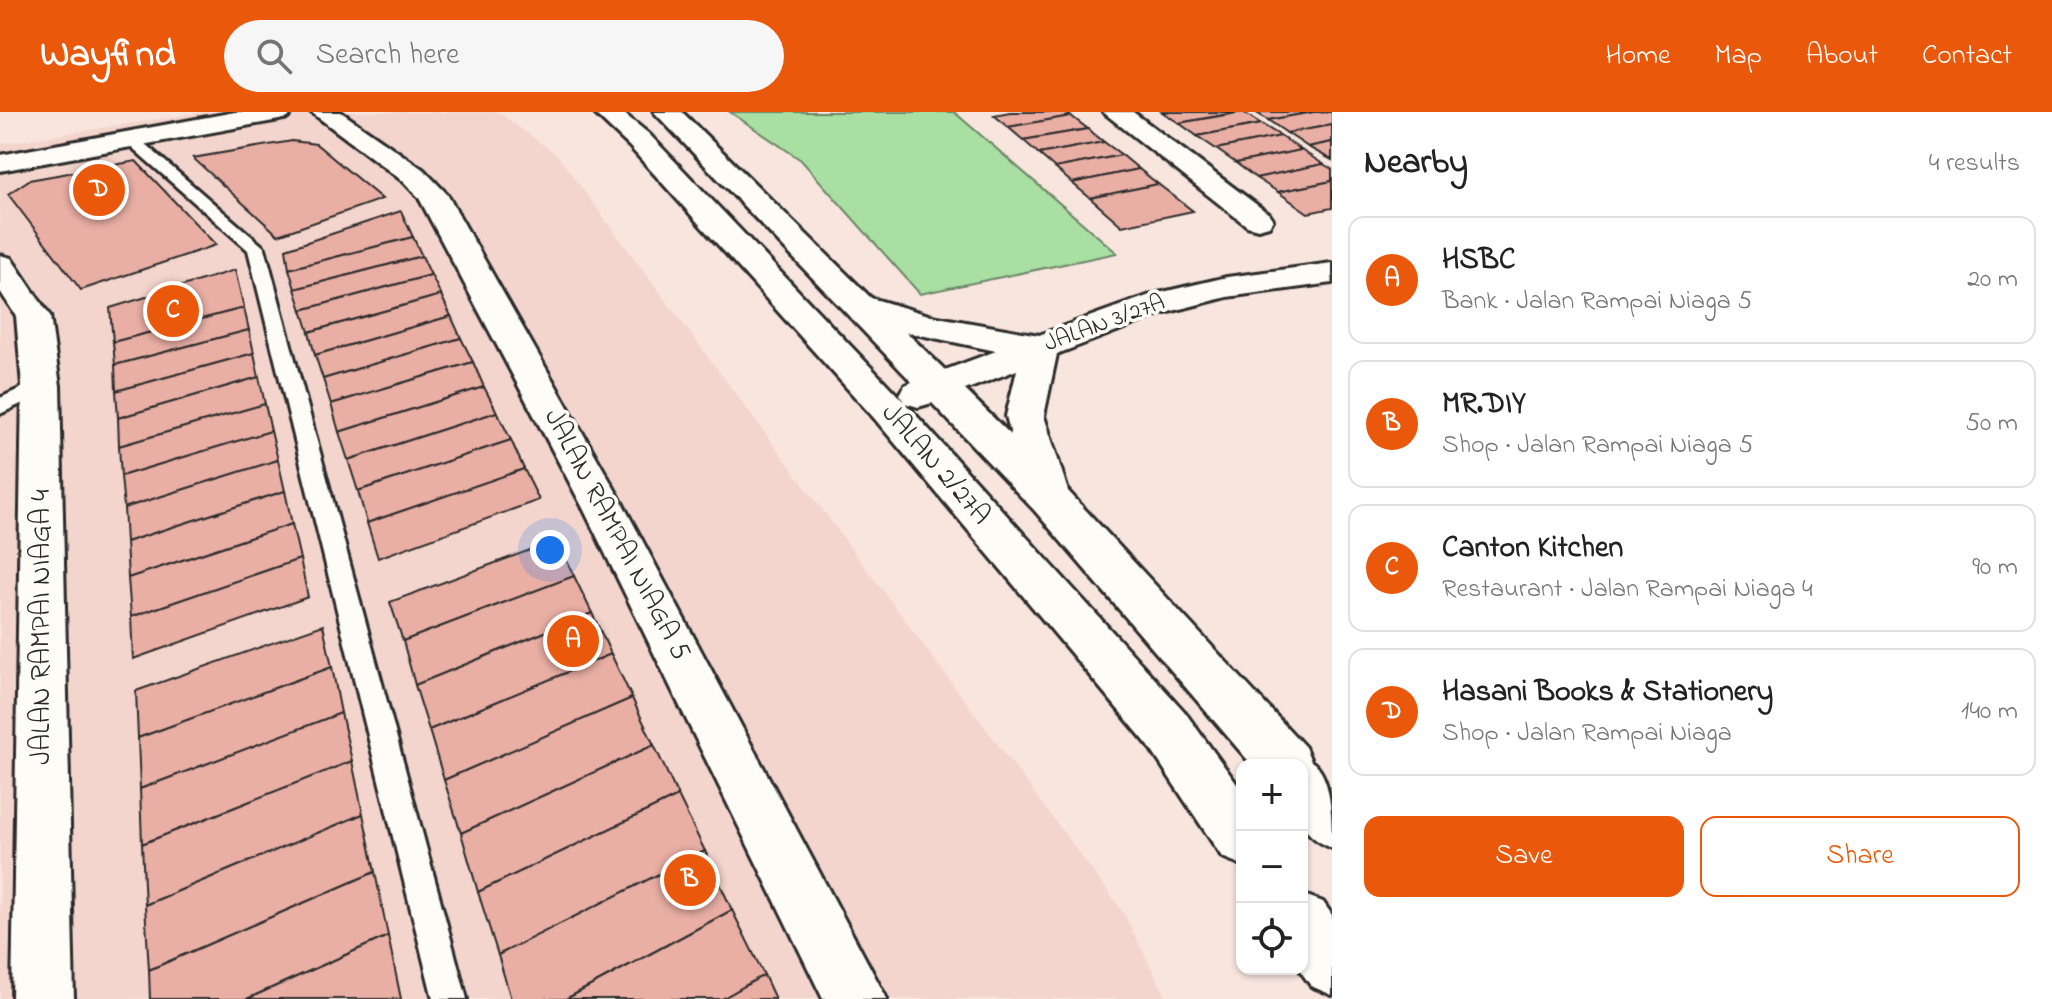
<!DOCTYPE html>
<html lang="en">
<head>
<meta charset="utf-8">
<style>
  :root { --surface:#fff; --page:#f6f6f6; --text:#222; --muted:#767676; --line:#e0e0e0; --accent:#ea580c }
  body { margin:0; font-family:"Indie Flower",sans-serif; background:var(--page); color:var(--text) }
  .controls { position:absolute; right:24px; bottom:24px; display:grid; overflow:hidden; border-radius:16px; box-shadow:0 2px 6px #0004 }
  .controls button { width:72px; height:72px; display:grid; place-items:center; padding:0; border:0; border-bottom:2px solid var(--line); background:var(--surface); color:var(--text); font:40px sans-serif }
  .you { position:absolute; left:550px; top:438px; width:28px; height:28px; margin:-20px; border:6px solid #fff; border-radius:50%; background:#1a73e8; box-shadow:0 0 0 12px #1a73e833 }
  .badge { display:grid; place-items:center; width:52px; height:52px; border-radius:50%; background:var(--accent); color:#fff; font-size:26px; font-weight:700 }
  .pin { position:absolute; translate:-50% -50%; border:4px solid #fff; box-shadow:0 2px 8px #0006 }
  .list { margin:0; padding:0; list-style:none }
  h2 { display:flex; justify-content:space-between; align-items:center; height:104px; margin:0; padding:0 32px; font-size:34px }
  h2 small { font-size:26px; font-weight:400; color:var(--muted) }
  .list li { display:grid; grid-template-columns:52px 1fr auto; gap:24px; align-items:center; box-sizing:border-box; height:128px; margin:0 16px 16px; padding:0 16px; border:2px solid var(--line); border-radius:16px }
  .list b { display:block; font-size:30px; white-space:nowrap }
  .list p { margin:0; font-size:26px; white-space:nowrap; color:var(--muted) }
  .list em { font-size:26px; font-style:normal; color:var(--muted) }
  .actions { display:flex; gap:16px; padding:24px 32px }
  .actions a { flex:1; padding:18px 0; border:2px solid var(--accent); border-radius:16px; text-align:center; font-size:28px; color:var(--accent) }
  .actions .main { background:var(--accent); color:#fff }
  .icon { flex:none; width:44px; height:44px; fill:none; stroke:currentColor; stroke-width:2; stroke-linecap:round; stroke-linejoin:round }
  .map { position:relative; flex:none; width:1332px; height:887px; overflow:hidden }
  header { display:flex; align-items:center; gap:48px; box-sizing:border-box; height:112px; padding:0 40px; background:var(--accent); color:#fff }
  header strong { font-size:38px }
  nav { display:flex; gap:44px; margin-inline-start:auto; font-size:28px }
  .search { width:560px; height:72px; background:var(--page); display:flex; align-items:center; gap:20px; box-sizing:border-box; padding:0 28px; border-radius:44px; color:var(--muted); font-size:30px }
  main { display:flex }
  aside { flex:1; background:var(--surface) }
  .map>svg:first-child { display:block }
</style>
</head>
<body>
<header>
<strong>Wayfind</strong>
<div class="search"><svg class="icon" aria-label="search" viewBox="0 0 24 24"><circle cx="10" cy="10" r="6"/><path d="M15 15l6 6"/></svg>Search here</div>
<nav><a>Home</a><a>Map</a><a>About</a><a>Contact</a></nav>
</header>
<main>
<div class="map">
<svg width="1332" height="887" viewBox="0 0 1332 887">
  <rect width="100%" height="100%" fill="#f7e5de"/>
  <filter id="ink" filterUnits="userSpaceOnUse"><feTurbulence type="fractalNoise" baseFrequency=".0125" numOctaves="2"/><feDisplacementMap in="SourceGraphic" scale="16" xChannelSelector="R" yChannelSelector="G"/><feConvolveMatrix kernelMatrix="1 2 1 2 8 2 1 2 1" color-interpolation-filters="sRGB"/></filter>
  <g filter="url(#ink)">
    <polygon fill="#f3d5cd" points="204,0 498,0 557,43 1123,800 1167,887 0,887 0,32"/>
    <polygon fill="#a9dfa2" stroke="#6a8566" stroke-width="2" points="730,0 954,0 1117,141 920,182 801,48"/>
    <g fill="#e9afa5" stroke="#2b2b2b" stroke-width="2">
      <polygon points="1010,0 1066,0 1071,4 1008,15 994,3"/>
      <polygon points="1162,0 1239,0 1179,11"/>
      <polygon points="1243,0 1261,12 1197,24 1179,11"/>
      <polygon points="1255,0 1314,0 1268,8"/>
      <polygon points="1314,0 1332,0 1332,13 1287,21 1268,8"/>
      <polygon points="1071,4 1088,17 1023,28 1008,15"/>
      <polygon points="1261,12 1281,24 1216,37 1197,24"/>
      <polygon points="1332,13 1332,30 1308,35 1287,21"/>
      <polygon points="1088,17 1104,30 1039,42 1023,28"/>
      <polygon points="1281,24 1301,38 1236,51 1216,37"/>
      <polygon points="292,29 316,32 382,87 278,123 193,46"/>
      <polygon points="1104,30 1122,43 1055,56 1039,42"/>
      <polygon points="1332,30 1332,48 1308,35"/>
      <polygon points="1301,38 1323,52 1256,66 1236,51"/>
      <polygon points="1122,43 1139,57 1072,71 1055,56"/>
      <polygon points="136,49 216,133 81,178 8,82 29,68"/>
      <polygon points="1323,52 1332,57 1332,69 1278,80 1256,66"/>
      <polygon points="1139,57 1158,72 1090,86 1072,71"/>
      <polygon points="1332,69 1332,96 1308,101 1278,80"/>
      <polygon points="1158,72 1193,99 1122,114 1090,86"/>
      <polygon points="401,99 413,125 289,157 286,137"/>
      <polygon points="413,125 422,144 295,177 289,157"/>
      <polygon points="422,144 431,163 302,198 295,177"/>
      <polygon points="235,158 244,196 113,230 110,196"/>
      <polygon points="431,163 441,183 309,220 302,198"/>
      <polygon points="441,183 451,204 315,243 309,220"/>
      <polygon points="244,196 249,218 115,253 113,230"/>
      <polygon points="451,204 461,226 323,267 315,243"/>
      <polygon points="249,218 254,241 116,279 115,253"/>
      <polygon points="461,226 473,250 331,292 323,267"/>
      <polygon points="254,241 259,265 118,306 116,279"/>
      <polygon points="473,250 484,275 339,320 331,292"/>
      <polygon points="259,265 265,292 119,334 118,306"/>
      <polygon points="484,275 497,300 348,348 339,320"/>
      <polygon points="265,292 271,319 121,364 119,334"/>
      <polygon points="497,300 511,328 358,379 348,348"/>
      <polygon points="271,319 278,348 124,396 121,364"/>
      <polygon points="511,328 524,357 367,411 358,379"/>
      <polygon points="278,348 285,379 126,430 124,396"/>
      <polygon points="524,357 539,388 378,446 367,411"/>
      <polygon points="285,379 292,412 128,466 126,430"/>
      <polygon points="292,412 300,447 131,505 128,466"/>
      <polygon points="557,428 574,464 403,529 390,490"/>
      <polygon points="300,447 308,485 133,547 131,505"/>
      <polygon points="574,464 592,501 415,573 403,529"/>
      <polygon points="592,501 611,542 429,618 415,573"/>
      <polygon points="323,513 332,555 138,626 136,579"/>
      <polygon points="611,542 632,586 444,668 429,618"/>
      <polygon points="332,555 341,601 140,677 138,626"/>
      <polygon points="632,586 654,633 461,721 444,668"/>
      <polygon points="341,601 352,649 142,732 140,677"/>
      <polygon points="654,633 678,684 478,780 461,721"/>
      <polygon points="352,649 363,702 145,793 142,732"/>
      <polygon points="678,684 705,739 498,843 478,780"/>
      <polygon points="363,702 375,760 149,858 145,793"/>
      <polygon points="705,739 732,798 566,887 511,887 498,843"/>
      <polygon points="375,760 388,824 247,887 150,887 149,858"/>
      <polygon points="732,798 764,863 722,887 566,887"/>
      <polygon points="388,824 401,887 247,887"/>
      <polygon points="764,863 775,887 722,887"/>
    </g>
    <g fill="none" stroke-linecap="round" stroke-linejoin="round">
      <g stroke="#2b2b2b" stroke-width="6">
        <g id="lane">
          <polygon points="132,24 137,25 265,136 467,887 433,887 248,138 127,31 125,28"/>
          <polygon points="41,267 48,269 51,274 48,279 0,302 0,286"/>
        </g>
      </g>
      <g stroke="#2b2b2b" stroke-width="6">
        <g id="street">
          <polygon points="235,0 292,0 288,6 279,8 0,59 0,43"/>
          <polygon points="311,0 341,0 424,58 447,82 618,383 887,887 823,887 583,396 419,86 404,70"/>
          <polygon points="1103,0 1133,0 1269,102 1273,108 1269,114 1258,117 1247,114"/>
          <polygon points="0,143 11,146 50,204 60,274 74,887 12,887 22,274 16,204 0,179"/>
        </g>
      </g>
      <g stroke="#2b2b2b" stroke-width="6">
        <g id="secondary">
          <path d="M593,0H622L649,22L904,290L899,282L905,273L912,270L654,0H682L871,186L932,204L1039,223L1150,183L1227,165L1332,151V171L1227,185L1161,202L1057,242L1044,304L1068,379L1305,635L1311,649C1332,662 1332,707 1332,736C1289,719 1302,693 1302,653H1252L1035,399L932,291L918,295L905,291L1184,599L1242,679V753L1222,745L1148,633L874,306L629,34ZM906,220L996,239L945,258ZM1017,258L1006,304L1011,323L965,278Z"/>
          <polygon points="1302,782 1323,790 1332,803 1332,883 1311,874 1299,857 1302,857"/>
        </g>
      </g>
      <use href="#lane" fill="#fdfcf7" fill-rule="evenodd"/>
      <use href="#street" fill="#fdfcf7" fill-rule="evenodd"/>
      <use href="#secondary" fill="#fdfcf7" fill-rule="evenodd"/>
    </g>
  </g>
  <g text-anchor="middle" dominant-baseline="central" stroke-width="7" stroke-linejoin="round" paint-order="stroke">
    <g font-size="24" fill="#2b2b2b" stroke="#fdfcf7">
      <text transform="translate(1105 212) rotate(-20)">JALAN 3/27A</text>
    </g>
    <g font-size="28" fill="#2b2b2b" stroke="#fdfcf7">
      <text transform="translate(935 353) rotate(49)">JALAN 2/27A</text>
      <text transform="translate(616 423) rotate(62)">JALAN RAMPAI NIAGA 5</text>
      <text transform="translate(42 515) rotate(-90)">JALAN RAMPAI NIAGA 4</text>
    </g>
  </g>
</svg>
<div class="controls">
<button>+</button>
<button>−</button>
<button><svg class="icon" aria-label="locate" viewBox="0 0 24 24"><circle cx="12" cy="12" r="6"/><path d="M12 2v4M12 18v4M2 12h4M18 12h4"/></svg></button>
</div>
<div class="you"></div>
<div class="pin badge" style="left:573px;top:529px">A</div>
<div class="pin badge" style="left:690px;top:768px">B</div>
<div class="pin badge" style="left:173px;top:199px">C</div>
<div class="pin badge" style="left:99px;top:78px">D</div>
</div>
<aside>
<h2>Nearby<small>4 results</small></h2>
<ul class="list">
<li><span class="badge">A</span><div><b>HSBC</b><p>Bank · Jalan Rampai Niaga 5</p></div><em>20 m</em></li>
<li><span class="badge">B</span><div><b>MR.DIY</b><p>Shop · Jalan Rampai Niaga 5</p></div><em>50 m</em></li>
<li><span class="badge">C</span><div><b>Canton Kitchen</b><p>Restaurant · Jalan Rampai Niaga 4</p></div><em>90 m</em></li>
<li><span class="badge">D</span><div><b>Hasani Books &amp; Stationery</b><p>Shop · Jalan Rampai Niaga</p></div><em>140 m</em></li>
</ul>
<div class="actions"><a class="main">Save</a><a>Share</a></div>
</aside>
</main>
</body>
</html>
